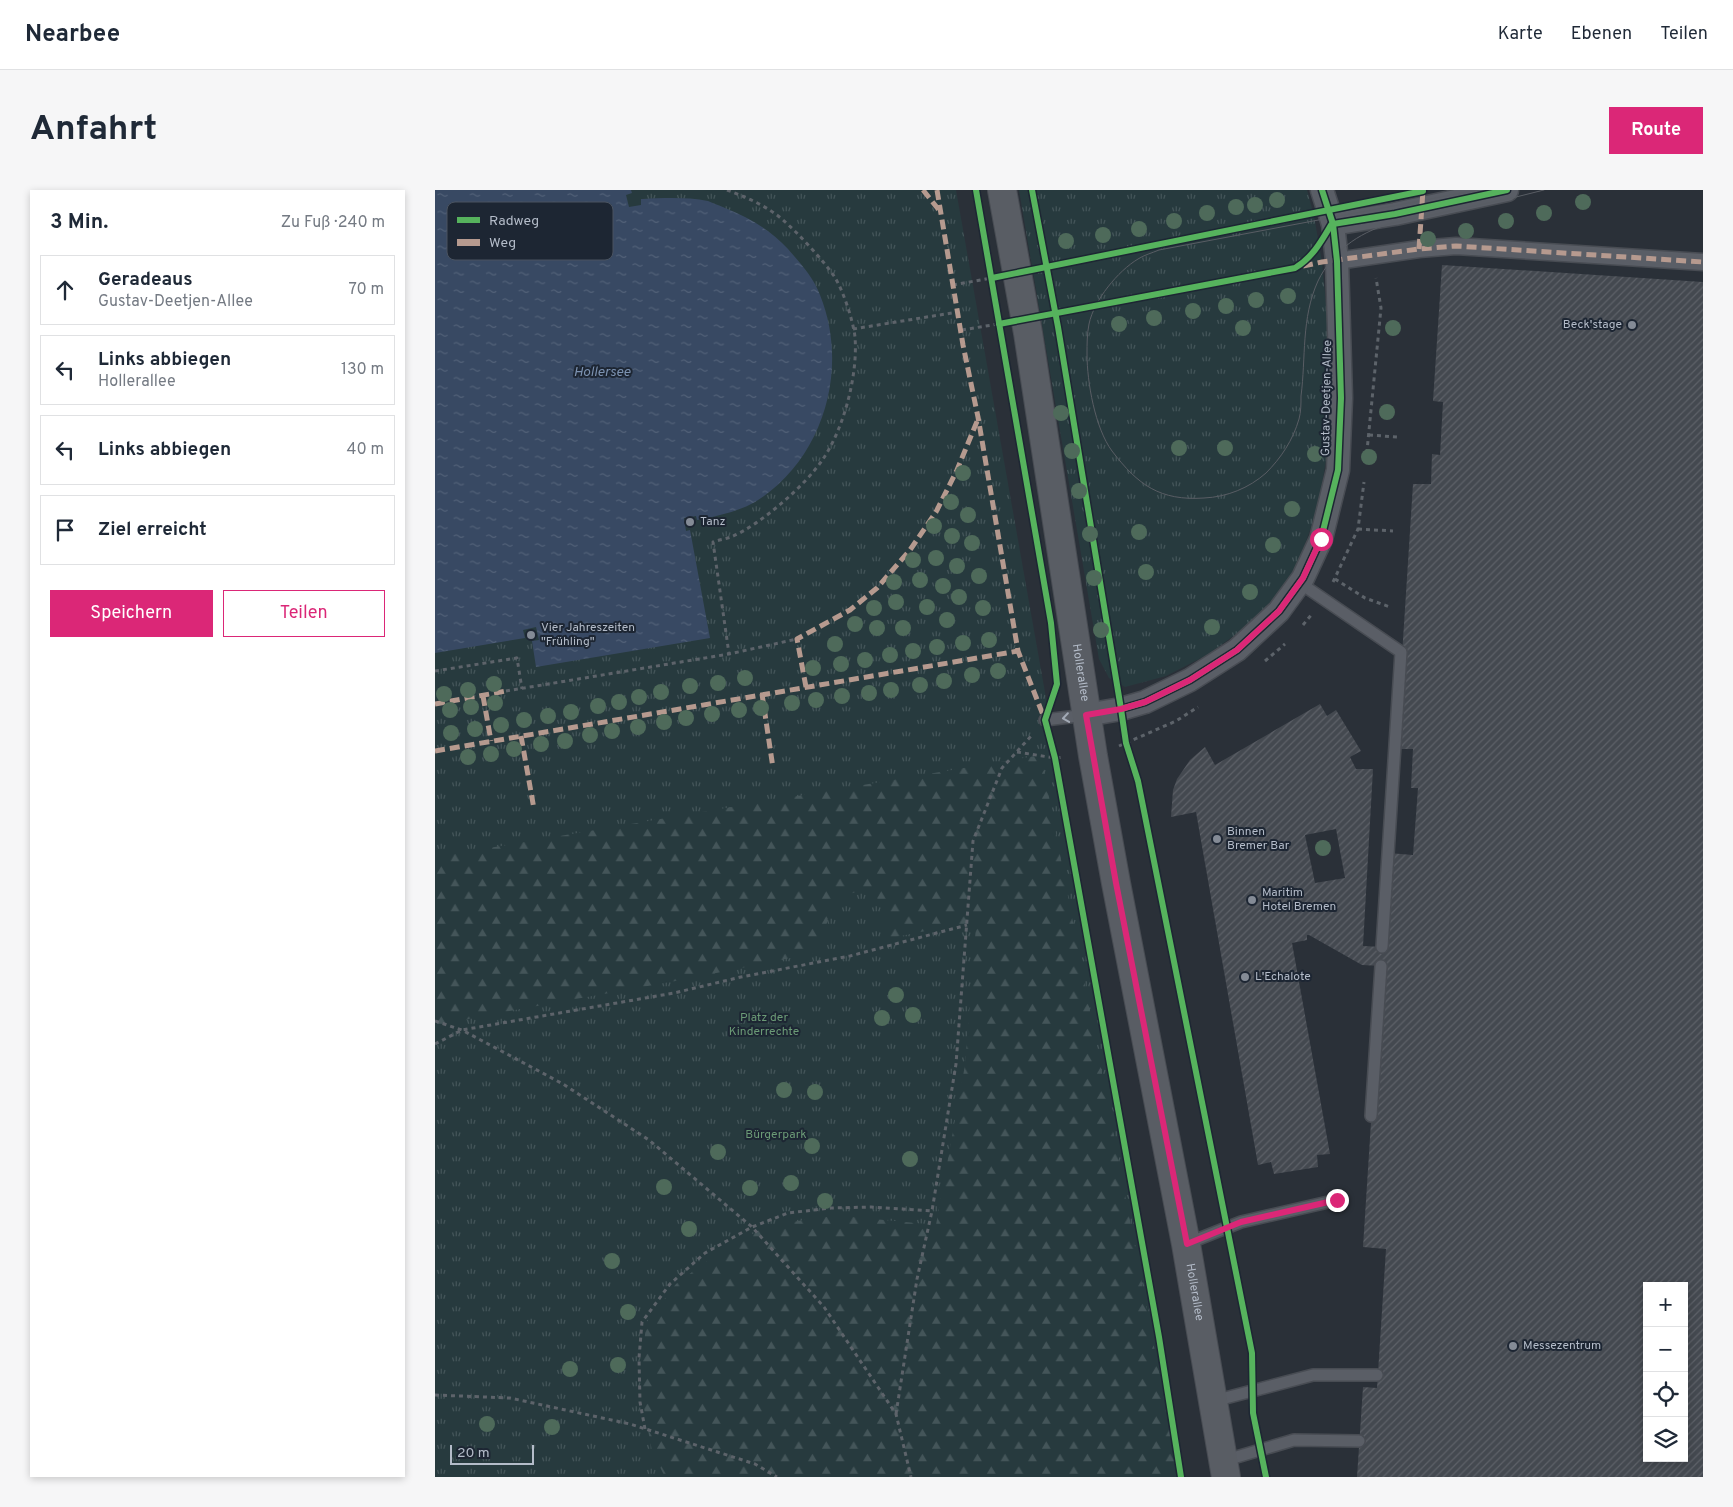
<!DOCTYPE html>
<html lang="de">
<head>
<meta charset="utf-8">
<style>
  :root { --surface:#fff; --page:#f6f6f7; --text:#1f2937; --muted:#747a83; --line:#e0e1e3; --accent:#db2777 }
  body { margin:0; font-family:Overpass,sans-serif; background:var(--page); color:var(--text) }
  .controls { position:absolute; right:15px; bottom:15px; display:grid; overflow:hidden; border-radius:0px; box-shadow:0 2px 8px #0003 }
  .controls button { width:45px; height:45px; display:grid; place-items:center; padding:0; border:0; border-bottom:1px solid var(--line); background:var(--surface); color:var(--text); font:25px sans-serif }
  .scale { position:absolute; left:15px; bottom:12px; width:84px; box-sizing:border-box; padding-left:5px; border:2px solid #b4bcc9; border-top:0; font-size:14px; line-height:18px; white-space:nowrap; color:#b4bcc9; -webkit-text-stroke:4px #1d2633; paint-order:stroke }
  .stop { position:absolute; width:15px; height:15px; margin:-11px; border:4px solid #db2777; border-radius:50%; background:#fff }
  .stop.end { background:#db2777; border-color:#fff; box-shadow:0 1px 5px #0008 }
  .list { margin:0; padding:0; list-style:none }
  h2 { display:flex; justify-content:space-between; align-items:center; height:65px; margin:0; padding:0 20px; font-size:21px }
  h2 small { font-size:16px; font-weight:400; color:var(--muted) }
  .list li { display:grid; grid-template-columns:32px 1fr auto; gap:15px; align-items:center; box-sizing:border-box; height:70px; margin:0 10px 10px; padding:0 10px; border:1px solid var(--line); border-radius:0px }
  .list b { display:block; font-size:19px; white-space:nowrap }
  .list p { margin:0; font-size:16px; white-space:nowrap; color:var(--muted) }
  .list em { font-size:16px; font-style:normal; color:var(--muted) }
  .actions { display:flex; gap:10px; padding:15px 20px }
  .actions a { flex:1; padding:11px 0; border:1px solid var(--accent); border-radius:0px; text-align:center; font-size:18px; color:var(--accent) }
  .actions .main { background:var(--accent); color:#fff }
  .icon { flex:none; width:28px; height:28px; fill:none; stroke:currentColor; stroke-width:2; stroke-linecap:round; stroke-linejoin:round }
  .map { position:relative; flex:none; width:1268px; height:1287px; overflow:hidden; border-radius:0px }
  header { display:flex; align-items:center; gap:30px; box-sizing:border-box; height:70px; padding:0 25px; background:var(--surface); border-bottom:1px solid var(--line) }
  header strong { font-size:24px }
  nav { display:flex; gap:28px; margin-inline-start:auto; font-size:18px }
  .intro { display:flex; align-items:center; justify-content:space-between; box-sizing:border-box; height:120px; padding:0 30px }
  h1 { margin:0; font-size:35px }
  .button { padding:12px 22px; border-radius:0px; background:var(--accent); color:#fff; font-size:18px; font-weight:700 }
  main { display:flex; gap:30px; padding:0 30px }
  aside { flex:1; background:var(--surface); border-radius:0px; box-shadow:0 2px 8px #0003 }
  .map>svg:first-child { display:block }
</style>
</head>
<body>
<header>
<strong>Nearbee</strong>
<nav><a>Karte</a><a>Ebenen</a><a>Teilen</a></nav>
</header>
<div class="intro"><h1>Anfahrt</h1><a class="button">Route</a></div>
<main>
<aside>
<h2>3 Min.<small>Zu Fuß · 240 m</small></h2>
<ul class="list">
<li><svg class="icon" aria-label="ahead" viewBox="0 0 24 24"><path d="M12 20V5M6 11l6-6 6 6"/></svg><div><b>Geradeaus</b><p>Gustav-Deetjen-Allee</p></div><em>70 m</em></li>
<li><svg class="icon" aria-label="left" viewBox="0 0 24 24"><path d="M17 20v-9H6M10 6l-5 5 5 5"/></svg><div><b>Links abbiegen</b><p>Hollerallee</p></div><em>130 m</em></li>
<li><svg class="icon" aria-label="left" viewBox="0 0 24 24"><path d="M17 20v-9H6M10 6l-5 5 5 5"/></svg><div><b>Links abbiegen</b></div><em>40 m</em></li>
<li><svg class="icon" aria-label="arrive" viewBox="0 0 24 24"><path d="M6 21V4h12l-3 4 3 4H6"/></svg><div><b>Ziel erreicht</b></div></li>
</ul>
<div class="actions"><a class="main">Speichern</a><a>Teilen</a></div>
</aside>
<div class="map">
<svg width="1268" height="1287" viewBox="0 0 1268 1287">
  <defs>
    <pattern id="grass-tufts" width="24" height="20" patternUnits="userSpaceOnUse" patternTransform="scale(1.25)"><rect width="24" height="20" fill="#273a3e"/><path d="M3 7l-1-3M5 7V3M7 7l1-3M15 17l-1-3M17 17v-4M19 17l1-3" fill="none" stroke="#445559"/></pattern>
    <pattern id="forest-firs" width="22" height="20" patternUnits="userSpaceOnUse" patternTransform="scale(1.25)"><rect width="22" height="20" fill="#273a3e"/><path d="M5 1l3.5 6h-7zM16 11l3.5 6h-7z" fill="#445559"/></pattern>
    <pattern id="water-ripples" width="26" height="14" patternUnits="userSpaceOnUse" patternTransform="scale(1.25)"><rect width="26" height="14" fill="#384963"/><path d="M2 4q2-2 4 0t4 0M15 11q2-2 4 0t4 0" fill="none" stroke="#526178"/></pattern>
    <pattern id="building-hatch" width="6" height="6" patternUnits="userSpaceOnUse" patternTransform="scale(1.25)"><rect width="6" height="6" fill="#444950"/><path d="M-1 1l2-2M0 6l6-6M5 7l2-2" fill="none" stroke="#5d6168"/></pattern>
  </defs>
  <rect width="100%" height="100%" fill="#2a3038"/>
  <g fill="url(#grass-tufts)">
    <polygon points="0,0 521,0 749,1287 0,1287"/>
    <polygon points="584,0 872,0 879,26 887,72 895,158 893,258 883,318 862,376 825,427 772,465 731,486 690,497 674,488 664,469"/>
  </g>
  <polygon fill="url(#forest-firs)" points="606,565 744,1287 230,1287 217,1261 208,1213 208,1168 211,1133 241,1094 276,1068 326,1039 352,1033 385,1027 418,1027 501,1035 530,875 541,736 520,735 446,750 451,741 451,725 442,708 425,701 407,706 394,724 389,745 381,763 246,790 36,828 0,844 0,667"/>
  <path fill="url(#water-ripples)" d="M0,0H196L197,3L191,5L194,17L206,15V9H208C229,8 252,7 273,11C278,13 285,16 290,18C315,28 335,40 353,59C365,73 379,88 385,105C415,179 388,270 320,312C302,322 282,326 262,330L261,326L249,328L251,341L255,340L275,448L101,477L97,451L104,450L101,437L88,440L90,448L0,463Z"/>
  <path fill="url(#building-hatch)" fill-rule="evenodd" d="M1007,75L1268,92V1287H922L928,1197L942,1198L951,1059L928,1057L946,776L927,775L874,745H872V750L857,753L895,964L882,965L883,977L839,984L836,972L823,975L761,622L736,627L738,600L742,589L755,570L770,557L780,575L885,514L892,526L901,520L926,561L915,567L921,579H938L928,756L948,757L954,663L978,665L983,598H976L978,559H961L978,294H996L997,264L1005,265L1008,212L998,211ZM901,639L910,688L880,693L870,645ZM1212,1096H1249V1268H1212Z"/>
  <g fill="none" stroke-linecap="round" stroke-linejoin="round">
    <g stroke="#484c53" stroke-width="14">
      <g id="service">
        <polyline points="865,393 966,462 947,757"/>
        <polyline points="610,530 651,525"/>
        <polyline points="936,926 946,776"/>
        <polyline points="751,1054 806,1032 902,1010"/>
        <polyline points="779,1211 878,1185 942,1185"/>
        <polyline points="788,1271 859,1250 924,1251"/>
      </g>
    </g>
    <g stroke="#484c53" stroke-width="19">
      <polyline id="pedestrian" points="902,71 984,59 1021,56 1268,72"/>
    </g>
    <g stroke="#484c53" stroke-width="25">
      <g id="minor">
        <polyline points="898,34 960,24 1072,0"/>
        <polyline points="651,525 686,519 710,512 755,490 802,460 844,421 868,388 886,349 903,280 906,208 902,71 898,34 887,0"/>
      </g>
    </g>
    <g stroke="#484c53" stroke-width="30">
      <g id="secondary">
        <path id="s1" d="M567,0L593,143L658,566L681,693L751,1054L791,1287"/>
      </g>
    </g>
    <g stroke="#5d636a" stroke-width="3" stroke-dasharray="4 4" stroke-linecap="butt">
      <path d="M292,0C311,7 332,16 348,30C364,44 387,69 399,86C408,100 418,130 420,147C423,185 409,238 388,269C370,296 325,335 296,347C290,349 284,350 278,352L294,464"/>
      <polyline points="518,95 556,88"/>
      <polyline points="418,139 523,122"/>
      <polyline points="527,140 563,134"/>
      <polyline points="934,245 962,247"/>
      <polyline points="931,271 946,118 941,88"/>
      <polyline points="923,339 958,341"/>
      <polyline points="900,389 930,408 955,417"/>
      <polyline points="898,392 923,339 929,292"/>
      <polyline points="868,435 877,424"/>
      <polyline points="830,471 850,454"/>
      <polyline points="0,481 82,468 87,499"/>
      <polyline points="71,501 294,464 362,449"/>
      <polyline points="684,556 741,531 763,517"/>
      <polyline points="582,562 620,568 629,567"/>
      <polyline points="0,831 27,840 128,894 214,950 317,1037 389,1117 461,1224 476,1287"/>
      <polyline points="0,854 27,840 239,803 306,787 415,766 532,735"/>
      <polyline points="0,1205 75,1208 195,1234 320,1274 342,1287"/>
      <polyline points="461,1224 482,1089 497,1021 521,874 538,651 567,578 597,545"/>
      <polyline points="210,1239 205,1212 204,1168 207,1132 235,1094 270,1063 317,1037 353,1023 396,1018 436,1017 497,1021"/>
    </g>
    <use href="#service" stroke="#5a5e66" stroke-width="11"/>
    <use href="#pedestrian" stroke="#5a5e66" stroke-width="16"/>
    <use href="#minor" stroke="#5a5e66" stroke-width="22"/>
    <use href="#secondary" stroke="#595d64" stroke-width="28"/>
    <path stroke="#595d64" stroke-width="1" d="M1043,0L724,60C717,63 709,65 703,69C683,81 659,110 654,134C652,144 652,154 652,164C652,192 660,238 677,261C703,295 725,311 769,308C792,307 814,298 831,283C846,268 858,250 864,229C866,222 866,214 866,206C871,168 866,128 883,91C897,62 923,43 954,34L1077,8L1109,0"/>
    <g stroke="#b69a8f" stroke-width="5" stroke-dasharray="10 5" stroke-linecap="butt">
      <polyline points="488,0 504,20"/>
      <polyline points="502,0 528,155 543,227 583,461 610,530"/>
      <polyline points="984,59 988,0"/>
      <polyline points="868,76 887,72 984,59 1021,56 1268,72"/>
      <polyline points="371,497 362,449 415,420 442,398 475,360 501,322 522,280 543,229"/>
      <polyline points="327,504 338,578"/>
      <polyline points="48,506 56,551"/>
      <polyline points="0,514 71,501"/>
      <polyline points="86,546 99,619"/>
      <polyline points="0,561 583,461"/>
    </g>
    <g stroke="#1d2633" stroke-width="9">
      <g id="cycleway">
        <polyline points="541,0 616,433 622,494 610,530 620,568 724,1147 746,1287"/>
        <polyline points="597,0 623,137 686,519 691,553 703,591 817,1163 818,1223 831,1287"/>
        <polyline points="898,34 960,24 1072,0"/>
        <polyline points="557,88 988,1"/>
        <path d="M564,134L860,78C877,68 886,52 896,35L898,34"/>
        <polyline points="686,519 710,512 755,490 802,460 844,421 868,388 886,349 903,280 906,208 902,71 898,34 887,0"/>
      </g>
    </g>
    <use href="#cycleway" stroke="#56b35d" stroke-width="6"/>
  </g>
  <g fill="#4e6a5a">
    <circle cx="842" cy="10" r="8"/>
    <circle cx="1148" cy="12" r="8"/>
    <circle cx="820" cy="15" r="8"/>
    <circle cx="801" cy="17" r="8"/>
    <circle cx="772" cy="23" r="8"/>
    <circle cx="1109" cy="23" r="8"/>
    <circle cx="739" cy="31" r="8"/>
    <circle cx="1071" cy="31" r="8"/>
    <circle cx="704" cy="39" r="8"/>
    <circle cx="1031" cy="41" r="8"/>
    <circle cx="668" cy="45" r="8"/>
    <circle cx="993" cy="49" r="8"/>
    <circle cx="631" cy="51" r="8"/>
    <circle cx="853" cy="106" r="8"/>
    <circle cx="821" cy="110" r="8"/>
    <circle cx="791" cy="116" r="8"/>
    <circle cx="758" cy="121" r="8"/>
    <circle cx="719" cy="128" r="8"/>
    <circle cx="684" cy="134" r="8"/>
    <circle cx="808" cy="138" r="8"/>
    <circle cx="958" cy="138" r="8"/>
    <circle cx="952" cy="222" r="8"/>
    <circle cx="626" cy="223" r="8"/>
    <circle cx="744" cy="258" r="8"/>
    <circle cx="790" cy="258" r="8"/>
    <circle cx="637" cy="261" r="8"/>
    <circle cx="880" cy="264" r="8"/>
    <circle cx="934" cy="267" r="8"/>
    <circle cx="528" cy="283" r="8"/>
    <circle cx="644" cy="301" r="8"/>
    <circle cx="516" cy="312" r="8"/>
    <circle cx="857" cy="319" r="8"/>
    <circle cx="533" cy="325" r="8"/>
    <circle cx="499" cy="336" r="8"/>
    <circle cx="704" cy="342" r="8"/>
    <circle cx="655" cy="344" r="8"/>
    <circle cx="517" cy="346" r="8"/>
    <circle cx="537" cy="353" r="8"/>
    <circle cx="838" cy="355" r="8"/>
    <circle cx="501" cy="368" r="8"/>
    <circle cx="478" cy="370" r="8"/>
    <circle cx="522" cy="376" r="8"/>
    <circle cx="711" cy="382" r="8"/>
    <circle cx="544" cy="386" r="8"/>
    <circle cx="659" cy="388" r="8"/>
    <circle cx="485" cy="390" r="8"/>
    <circle cx="459" cy="392" r="8"/>
    <circle cx="508" cy="396" r="8"/>
    <circle cx="815" cy="402" r="8"/>
    <circle cx="524" cy="407" r="8"/>
    <circle cx="461" cy="412" r="8"/>
    <circle cx="492" cy="417" r="8"/>
    <circle cx="439" cy="418" r="8"/>
    <circle cx="548" cy="418" r="8"/>
    <circle cx="512" cy="430" r="8"/>
    <circle cx="420" cy="434" r="8"/>
    <circle cx="777" cy="437" r="8"/>
    <circle cx="442" cy="438" r="8"/>
    <circle cx="468" cy="438" r="8"/>
    <circle cx="666" cy="440" r="8"/>
    <circle cx="554" cy="450" r="8"/>
    <circle cx="528" cy="453" r="8"/>
    <circle cx="400" cy="454" r="8"/>
    <circle cx="502" cy="457" r="8"/>
    <circle cx="478" cy="461" r="8"/>
    <circle cx="455" cy="465" r="8"/>
    <circle cx="430" cy="470" r="8"/>
    <circle cx="406" cy="474" r="8"/>
    <circle cx="378" cy="478" r="8"/>
    <circle cx="563" cy="481" r="8"/>
    <circle cx="537" cy="485" r="8"/>
    <circle cx="310" cy="488" r="8"/>
    <circle cx="509" cy="491" r="8"/>
    <circle cx="283" cy="493" r="8"/>
    <circle cx="59" cy="494" r="8"/>
    <circle cx="485" cy="495" r="8"/>
    <circle cx="255" cy="496" r="8"/>
    <circle cx="33" cy="500" r="8"/>
    <circle cx="456" cy="500" r="8"/>
    <circle cx="226" cy="502" r="8"/>
    <circle cx="434" cy="503" r="8"/>
    <circle cx="9" cy="504" r="8"/>
    <circle cx="407" cy="506" r="8"/>
    <circle cx="204" cy="507" r="8"/>
    <circle cx="381" cy="510" r="8"/>
    <circle cx="184" cy="512" r="8"/>
    <circle cx="60" cy="513" r="8"/>
    <circle cx="357" cy="513" r="8"/>
    <circle cx="163" cy="516" r="8"/>
    <circle cx="36" cy="517" r="8"/>
    <circle cx="326" cy="518" r="8"/>
    <circle cx="15" cy="520" r="8"/>
    <circle cx="304" cy="520" r="8"/>
    <circle cx="136" cy="522" r="8"/>
    <circle cx="277" cy="524" r="8"/>
    <circle cx="113" cy="526" r="8"/>
    <circle cx="251" cy="528" r="8"/>
    <circle cx="89" cy="530" r="8"/>
    <circle cx="229" cy="532" r="8"/>
    <circle cx="66" cy="535" r="8"/>
    <circle cx="203" cy="537" r="8"/>
    <circle cx="40" cy="539" r="8"/>
    <circle cx="177" cy="541" r="8"/>
    <circle cx="16" cy="543" r="8"/>
    <circle cx="155" cy="545" r="8"/>
    <circle cx="130" cy="551" r="8"/>
    <circle cx="106" cy="554" r="8"/>
    <circle cx="79" cy="559" r="8"/>
    <circle cx="56" cy="564" r="8"/>
    <circle cx="33" cy="567" r="8"/>
    <circle cx="888" cy="658" r="8"/>
    <circle cx="461" cy="805" r="8"/>
    <circle cx="478" cy="825" r="8"/>
    <circle cx="447" cy="828" r="8"/>
    <circle cx="349" cy="900" r="8"/>
    <circle cx="380" cy="902" r="8"/>
    <circle cx="377" cy="956" r="8"/>
    <circle cx="283" cy="962" r="8"/>
    <circle cx="475" cy="969" r="8"/>
    <circle cx="356" cy="993" r="8"/>
    <circle cx="229" cy="997" r="8"/>
    <circle cx="315" cy="998" r="8"/>
    <circle cx="390" cy="1011" r="8"/>
    <circle cx="254" cy="1039" r="8"/>
    <circle cx="177" cy="1071" r="8"/>
    <circle cx="193" cy="1122" r="8"/>
    <circle cx="183" cy="1175" r="8"/>
    <circle cx="135" cy="1179" r="8"/>
    <circle cx="52" cy="1234" r="8"/>
    <circle cx="117" cy="1237" r="8"/>
  </g>
  <defs><path id="oneway-chevron" d="M-2-3.5L2.5 0L-2 3.5" fill="none" stroke-width="1.6" stroke-linecap="round" stroke-linejoin="round" transform="scale(1.25)"/></defs>
  <use stroke="#a2a9b5" href="#oneway-chevron" transform="translate(631 528) rotate(172)"/>
  <g fill="none" stroke-linecap="round" stroke-linejoin="round">
    <polyline stroke="#db2777" stroke-width="6" points="886,349 868,388 844,421 802,460 755,490 710,512 686,519 651,525 681,693 752,1054 806,1032 902,1010"/>
  </g>
  <g fill="#848b96" stroke="#1d2633" stroke-width="2">
    <circle cx="1197" cy="135" r="5"/>
    <circle cx="255" cy="332" r="5"/>
    <circle cx="96" cy="445" r="5"/>
    <circle cx="782" cy="649" r="5"/>
    <circle cx="817" cy="710" r="5"/>
    <circle cx="810" cy="787" r="5"/>
    <circle cx="1078" cy="1156" r="5"/>
  </g>
  <g text-anchor="middle" dominant-baseline="central" stroke-width="4" stroke-linejoin="round" paint-order="stroke">
    <g font-size="12" fill="#b4bcc9" stroke="#1d2633" text-anchor="start">
      <text x="1187" y="135" text-anchor="end">Beck'stage</text>
      <text x="265" y="332">Tanz</text>
      <text x="106" y="438">Vier Jahreszeiten<tspan x="106" dy="14">"Frühling"</tspan></text>
      <text x="792" y="642">Binnen<tspan x="792" dy="14">Bremer Bar</tspan></text>
      <text x="827" y="703">Maritim<tspan x="827" dy="14">Hotel Bremen</tspan></text>
      <text x="820" y="787">L'Echalote</text>
      <text x="1088" y="1156">Messezentrum</text>
    </g>
    <g font-size="12" fill="#b4bcc9" stroke="#1d2633">
      <text transform="translate(892 208) rotate(-89)">Gustav-Deetjen-Allee</text>
      <text stroke="none"><textPath href="#s1" startOffset="489">Hollerallee</textPath></text>
      <text stroke="none"><textPath href="#s1" startOffset="1119">Hollerallee</textPath></text>
    </g>
    <g font-size="12" fill="#6b9a76" stroke="#1d2633">
      <text x="329" y="828">Platz der<tspan x="329" dy="14">Kinderrechte</tspan></text>
      <text x="341" y="945">Bürgerpark</text>
    </g>
    <g font-size="14" font-style="italic" fill="#7c92b1" stroke="#1d2633">
      <text x="167" y="182">Hollersee</text>
    </g>
  </g>
  <rect x="12" y="12" width="166" height="58" rx="8" fill="#1d2633" stroke="#4a5360" stroke-width="1"/>
  <rect x="22" y="27" width="23" height="6" fill="#56b35d"/>
  <rect x="22" y="49" width="23" height="7" fill="#b69a8f"/>
  <g font-size="14" fill="#b4bcc9">
    <text x="54" y="35">Radweg</text>
    <text x="54" y="57">Weg</text>
  </g>
</svg>
<div class="controls">
<button>+</button>
<button>−</button>
<button><svg class="icon" aria-label="locate" viewBox="0 0 24 24"><circle cx="12" cy="12" r="6"/><path d="M12 2v4M12 18v4M2 12h4M18 12h4"/></svg></button>
<button><svg class="icon" aria-label="layers" viewBox="0 0 24 24"><path d="M12 4l9 5-9 5-9-5zM3 14l9 5 9-5"/></svg></button>
</div>
<div class="scale">20 m</div>
<div class="stop" style="left:886px;top:349px"></div>
<div class="stop end" style="left:902px;top:1010px"></div>
</div>
</main>
</body>
</html>
